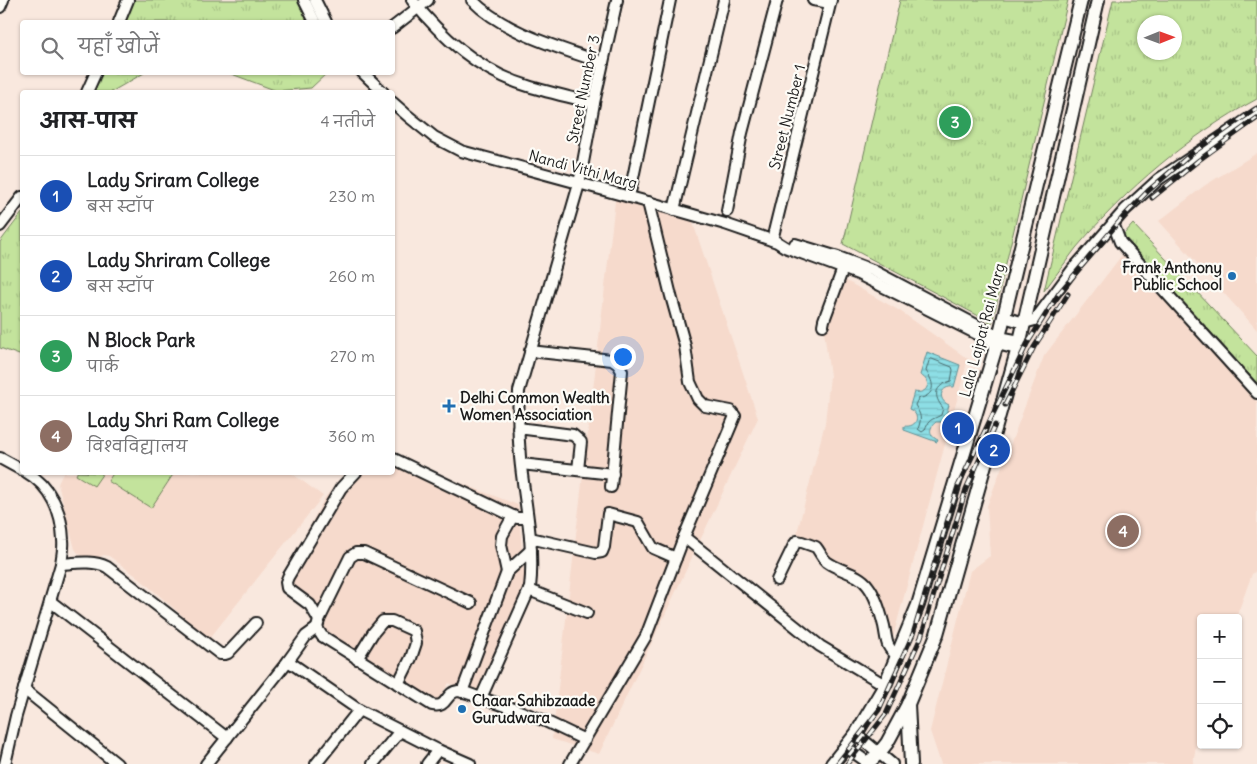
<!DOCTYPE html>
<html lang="hi">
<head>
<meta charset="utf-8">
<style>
  :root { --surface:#fff; --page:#f6f6f6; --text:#202124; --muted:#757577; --line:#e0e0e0; --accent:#111827 }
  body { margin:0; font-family:Delius,"Playpen Sans Deva",sans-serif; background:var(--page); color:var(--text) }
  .controls { position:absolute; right:15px; bottom:15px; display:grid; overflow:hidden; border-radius:5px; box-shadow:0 1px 4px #0004 }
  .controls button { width:45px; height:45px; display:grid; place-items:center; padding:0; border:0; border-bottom:1px solid var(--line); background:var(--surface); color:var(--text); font:25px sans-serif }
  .compass { position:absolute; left:1137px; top:15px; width:45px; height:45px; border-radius:50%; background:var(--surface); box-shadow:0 1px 4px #0004; rotate:89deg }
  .you { position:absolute; left:622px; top:356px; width:18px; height:18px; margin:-12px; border:4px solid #fff; border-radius:50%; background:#1a73e8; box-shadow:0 0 0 8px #1a73e833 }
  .badge { display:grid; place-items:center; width:32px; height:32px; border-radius:50%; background:var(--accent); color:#fff; font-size:16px; font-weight:700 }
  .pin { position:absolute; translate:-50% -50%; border:2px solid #fff; box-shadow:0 1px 5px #0006 }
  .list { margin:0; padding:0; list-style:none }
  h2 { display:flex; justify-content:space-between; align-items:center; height:65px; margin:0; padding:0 20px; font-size:21px }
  h2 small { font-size:16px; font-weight:400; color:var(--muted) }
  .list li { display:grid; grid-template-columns:32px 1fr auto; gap:15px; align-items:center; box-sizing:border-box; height:80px; padding:0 20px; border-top:1px solid var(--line) }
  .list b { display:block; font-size:19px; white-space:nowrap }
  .list p { margin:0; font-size:16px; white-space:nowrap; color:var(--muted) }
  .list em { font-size:16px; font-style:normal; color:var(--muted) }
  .icon { flex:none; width:28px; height:28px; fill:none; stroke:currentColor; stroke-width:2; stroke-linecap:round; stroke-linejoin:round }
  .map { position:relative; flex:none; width:1257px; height:764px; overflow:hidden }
  .search { position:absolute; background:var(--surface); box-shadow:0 1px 4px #0004; left:20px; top:20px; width:375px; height:55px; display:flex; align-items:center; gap:12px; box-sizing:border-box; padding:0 18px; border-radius:5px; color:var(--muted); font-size:19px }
  .panel { position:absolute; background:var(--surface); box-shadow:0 1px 4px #0004; left:20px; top:90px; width:375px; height:385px; border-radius:5px }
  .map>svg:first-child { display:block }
</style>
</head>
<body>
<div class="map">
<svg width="1257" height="764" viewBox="0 0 1257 764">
  <defs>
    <pattern id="park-tufts" width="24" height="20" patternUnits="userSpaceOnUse" patternTransform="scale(1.25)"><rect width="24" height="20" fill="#c3e39c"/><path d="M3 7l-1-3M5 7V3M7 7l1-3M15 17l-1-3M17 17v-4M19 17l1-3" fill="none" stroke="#a7c286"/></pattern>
    <pattern id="water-rules" width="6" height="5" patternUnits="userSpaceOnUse" patternTransform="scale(1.25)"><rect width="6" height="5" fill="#8ddee5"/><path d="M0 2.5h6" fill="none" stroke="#79bec4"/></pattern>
  </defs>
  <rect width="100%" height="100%" fill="#f9e8de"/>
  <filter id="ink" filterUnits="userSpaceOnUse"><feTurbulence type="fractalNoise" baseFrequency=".02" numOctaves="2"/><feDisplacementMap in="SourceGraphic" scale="10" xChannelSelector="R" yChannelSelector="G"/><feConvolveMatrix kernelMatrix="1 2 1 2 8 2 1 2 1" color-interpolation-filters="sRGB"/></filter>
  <g filter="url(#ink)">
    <g fill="#f6dacc">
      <polygon points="1257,153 1257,330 1159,221 1204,186"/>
      <polygon points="616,193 690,214 758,418 599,754 552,739"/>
      <polygon points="1122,255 1257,402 1257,570 1252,574 1236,618 1201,618 1201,714 1193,764 941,764 930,731 970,571 990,556 987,506 1044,356"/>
      <polygon points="843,279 900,311 968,359 892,641 871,583 826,558 819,547 797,533 825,423 830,376 824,331"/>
      <polygon points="393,457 518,505 525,583 477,695 449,683 434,706 314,630 309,608 281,583 324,499 345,473 392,472"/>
      <polygon points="290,472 323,496 209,639 139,578 109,556 104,555 97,558 83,556 78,553 75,549 58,484 63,473"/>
    </g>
    <g fill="#c3e39c" stroke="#70805c">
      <polygon points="114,472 174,472 174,473 151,508 108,481"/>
      <polygon points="77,473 77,472 103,473 94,486 76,475"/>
    </g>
    <g fill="url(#park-tufts)" stroke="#70805c" fill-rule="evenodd">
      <polygon points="132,0 298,0 309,22 122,22"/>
      <polygon points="900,0 1068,0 992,323 843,244"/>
      <path d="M1113,0H1257V99C1188,136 1127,188 1076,248C1065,262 1055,277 1044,291ZM1144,22H1174V52H1144Z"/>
      <polygon points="101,73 144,73 111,92 92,92"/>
      <polygon points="229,73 327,73 311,88 277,91"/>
      <polygon points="22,213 22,356 0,348 0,242"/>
      <polygon points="1133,224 1257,356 1257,383 1123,235"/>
    </g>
    <path fill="url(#water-rules)" stroke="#609095" d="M927,352L960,365L954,387C941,385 936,399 949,405L944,422H936C928,428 929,436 938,440L937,442L904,430V426C918,428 921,414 909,409L914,392C928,395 933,381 920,375Z"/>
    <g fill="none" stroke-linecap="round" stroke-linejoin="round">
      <path stroke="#496a6c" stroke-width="1" d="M932,359L952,367L953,370L951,381C934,386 933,396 943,408L941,415C932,420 928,419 925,430L922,432L918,429C922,417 921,416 915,405L918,399C936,395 935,384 926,371L929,361Z"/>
      <g stroke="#1c1c1c" stroke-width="14">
        <g id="minor">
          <polyline points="304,0 315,22"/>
          <polyline points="315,0 326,22"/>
          <path d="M412,0C443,39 482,73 531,87C551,93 573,98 594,103"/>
          <path d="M472,0C504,33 561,48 603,63"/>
          <polyline points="813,0 830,3"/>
          <polyline points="0,7 3,0"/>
          <polyline points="119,22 128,0"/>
          <polyline points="392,28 428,0"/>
          <polyline points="362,72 383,92"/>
          <polyline points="87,92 96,72"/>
          <polyline points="392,102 408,116 434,137 461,151 648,202 725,224 777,242 785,247 858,274 997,344 1017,349"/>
          <polyline points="629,197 670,0"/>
          <polyline points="674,210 724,0"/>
          <polyline points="727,211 742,133 777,0"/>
          <polyline points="1113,223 1120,242 1257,393"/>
          <polyline points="0,226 22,197"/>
          <polyline points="772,240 831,0"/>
          <polyline points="795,244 838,257 872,270 999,337 1020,341"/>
          <polyline points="1004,317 1024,323 1035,320 1073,269 1125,210 1159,179 1257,113"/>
          <polyline points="823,325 824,320 845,263"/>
          <polyline points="530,351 612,360 618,364 622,371 611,487"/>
          <polyline points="518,428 573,435 581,442 578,470"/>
          <polyline points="0,458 22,470"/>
          <polyline points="392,458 517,518 527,518"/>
          <polyline points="521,464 613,474"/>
          <polyline points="684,537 820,646 885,685"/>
          <polyline points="530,538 596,553 602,552 604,547 608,514 638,522 653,548 676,558"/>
          <path d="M61,564C76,563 93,560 107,567L220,654H225L228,653L256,623"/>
          <polyline points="507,572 501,545 502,536 513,516"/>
          <path d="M777,580L794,545L797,541L802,542L816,547C820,552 822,558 827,562C839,571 859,573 868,586C875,595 881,614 884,626C887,640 885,647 898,656"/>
          <polyline points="529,590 587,613"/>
          <polyline points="50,601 227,738"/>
          <path d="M471,603L364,553H356L350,557L319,620L317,628L322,636L432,705C448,709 445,692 458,691C465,691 474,696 481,698L530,588C535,544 524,500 520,457C518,435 518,413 519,391L579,184L594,103L617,0"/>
          <polyline points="319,620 310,605 287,588 286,582 288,577 341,488 356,472"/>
          <polyline points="357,659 373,633 383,621 392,621 414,631 416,643 411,658 398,684"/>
          <polyline points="288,661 359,710 438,750 470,764"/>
          <polyline points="24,689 117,764"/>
          <polyline points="462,692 507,572 531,550"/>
          <polyline points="481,698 514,709 545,721 585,740"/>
          <polyline points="856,734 892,764"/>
          <polyline points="846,747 870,764"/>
          <path d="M5,764L16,716L61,564C62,556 64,548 63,540C62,513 51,486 26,472"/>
          <polyline points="206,764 288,661 306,636 317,628"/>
          <polyline points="316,764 359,710"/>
          <polyline points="373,764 400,731"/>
          <polyline points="427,764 438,750"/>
          <polyline points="570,764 646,636 684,537 735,416 731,411 705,406 698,399 690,382 685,346 671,296 648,202"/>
        </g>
      </g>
      <g stroke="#1c1c1c" stroke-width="16">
        <g id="major">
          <polyline points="908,704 911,764"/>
          <polyline points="832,764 856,734 885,685 918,605 999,337 1081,0"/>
          <polyline points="867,764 879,753 887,743 908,704 937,634 1020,341 1098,0"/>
        </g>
      </g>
      <use href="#minor" stroke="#fdfcf7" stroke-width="10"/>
      <use href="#major" stroke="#fdfcf7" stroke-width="12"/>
      <g stroke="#1c1c1c" stroke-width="5">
        <g id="rail">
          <polyline points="1152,198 1199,160 1257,118"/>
          <polyline points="1005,405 1034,347 1068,294"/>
          <polyline points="837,764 879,710 913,634 958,486 1027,344 1059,293 1123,217 1148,191 1191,154 1257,108"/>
          <polyline points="847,764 886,714 921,637 966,489 995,425"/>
        </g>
      </g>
      <use href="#rail" stroke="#fdfcf7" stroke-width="3" stroke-dasharray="9" stroke-linecap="butt"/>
    </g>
  </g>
  <g fill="#1f6fb2" stroke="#fdfcf7" stroke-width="2">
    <circle cx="1232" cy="276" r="5"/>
    <path d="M446.5 398.5h5v5h5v5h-5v5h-5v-5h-5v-5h5z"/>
    <circle cx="462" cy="709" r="5"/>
  </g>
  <g text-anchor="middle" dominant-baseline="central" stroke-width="4.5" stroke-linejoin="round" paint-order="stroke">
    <g font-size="15" fill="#1c1c1c" stroke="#fdfcf7">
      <text transform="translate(583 89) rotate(-78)">Street Number 3</text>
      <text transform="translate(787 117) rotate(-76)">Street Number 1</text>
      <text transform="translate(583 169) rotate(15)">Nandi Vithi Marg</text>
      <text transform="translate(982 330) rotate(-75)">Lala Lajpat Rai Marg</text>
    </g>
    <g font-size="15" font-weight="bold" fill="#1c1c1c" stroke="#fdfcf7" text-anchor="start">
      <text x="1222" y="267" text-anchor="end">Frank Anthony<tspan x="1222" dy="17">Public School</tspan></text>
      <text x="460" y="397">Delhi Common Wealth<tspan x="460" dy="17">Women Association</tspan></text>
      <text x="472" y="700">Chaar Sahibzaade<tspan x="472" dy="17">Gurudwara</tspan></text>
    </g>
  </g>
</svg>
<div class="controls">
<button>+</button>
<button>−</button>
<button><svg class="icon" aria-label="locate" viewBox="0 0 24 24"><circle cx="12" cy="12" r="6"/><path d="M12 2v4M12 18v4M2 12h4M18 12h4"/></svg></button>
</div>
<svg class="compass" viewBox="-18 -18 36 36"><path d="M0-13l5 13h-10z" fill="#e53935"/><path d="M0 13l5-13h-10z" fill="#757577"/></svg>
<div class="you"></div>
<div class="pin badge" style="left:958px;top:428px;background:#1a4fb4">1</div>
<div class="pin badge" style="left:994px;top:450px;background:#1a4fb4">2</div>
<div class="pin badge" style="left:955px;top:122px;background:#2e9e5b">3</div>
<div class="pin badge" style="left:1123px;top:531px;background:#8d6e63">4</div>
<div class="search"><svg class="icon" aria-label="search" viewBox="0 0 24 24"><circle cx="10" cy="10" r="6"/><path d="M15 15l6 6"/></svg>यहाँ खोजें</div>
<section class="panel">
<h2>आस-पास<small>4 नतीजे</small></h2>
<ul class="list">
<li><span class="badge" style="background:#1a4fb4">1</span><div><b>Lady Sriram College</b><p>बस स्टॉप</p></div><em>230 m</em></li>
<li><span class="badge" style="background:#1a4fb4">2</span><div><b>Lady Shriram College</b><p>बस स्टॉप</p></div><em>260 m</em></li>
<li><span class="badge" style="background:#2e9e5b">3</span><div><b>N Block Park</b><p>पार्क</p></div><em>270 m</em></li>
<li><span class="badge" style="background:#8d6e63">4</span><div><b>Lady Shri Ram College</b><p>विश्वविद्यालय</p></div><em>360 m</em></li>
</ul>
</section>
</div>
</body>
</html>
